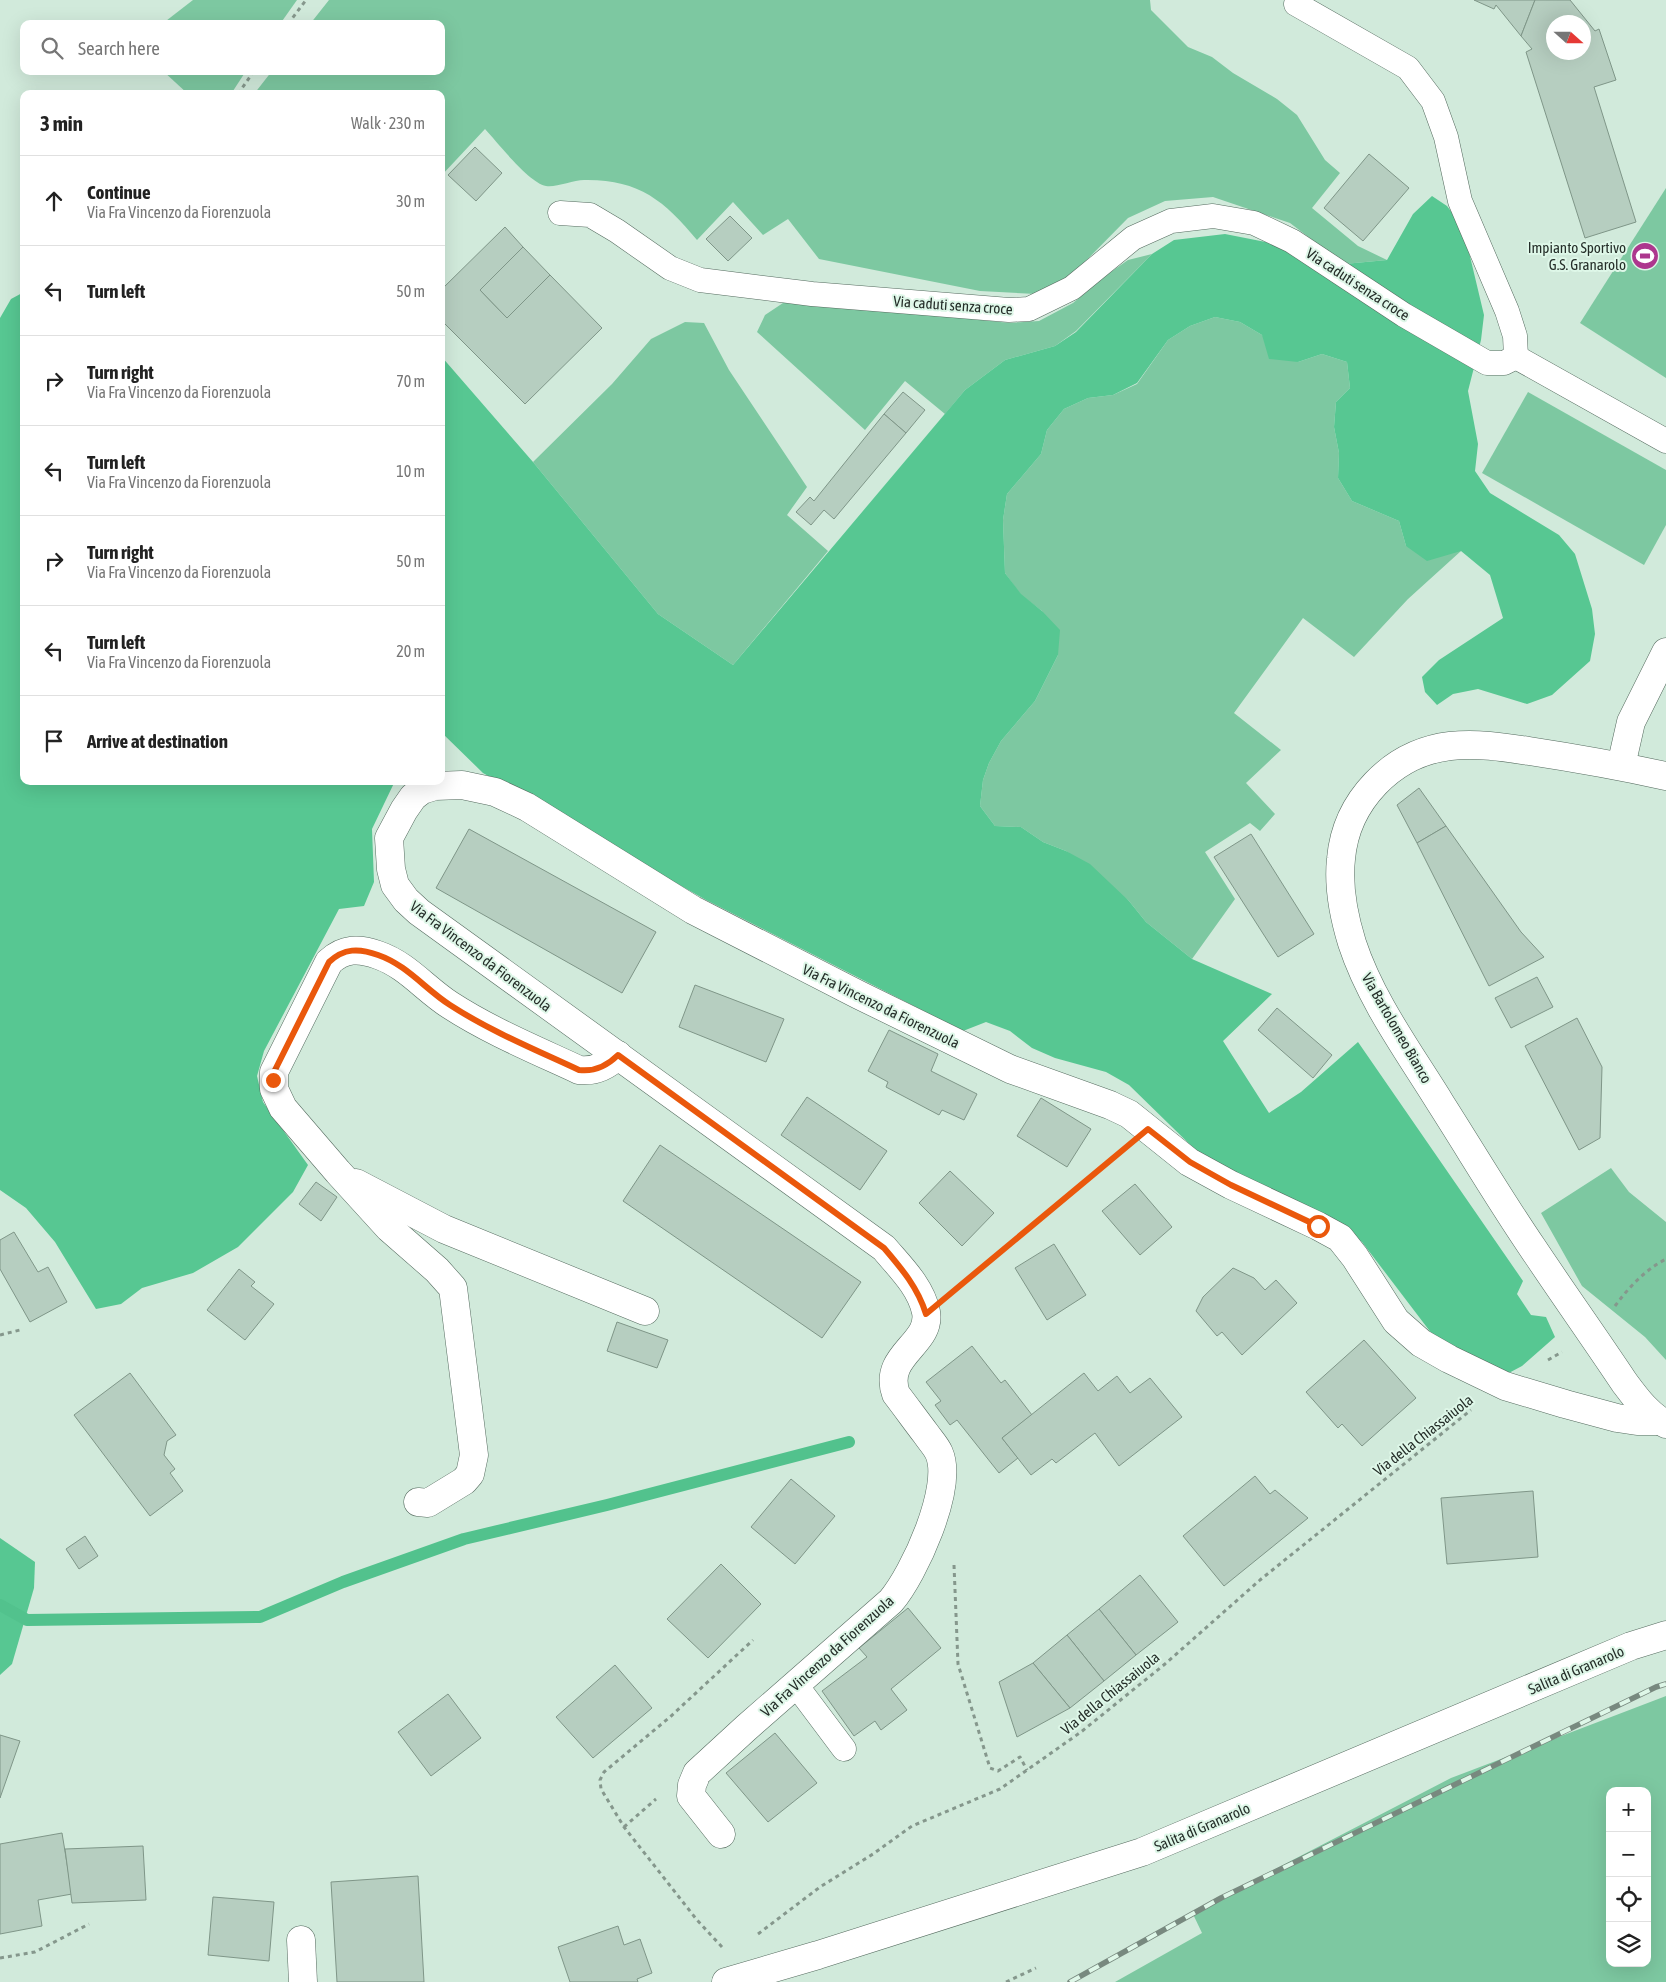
<!DOCTYPE html>
<html lang="en">
<head>
<meta charset="utf-8">
<style>
  :root { --surface:#fff; --page:#f6f6f6; --text:#222; --muted:#767676; --line:#e0e0e0 }
  body { margin:0; font-family:"Asap Condensed",sans-serif; background:var(--page); color:var(--text) }
  .controls { position:absolute; right:15px; bottom:15px; display:grid; overflow:hidden; border-radius:10px; box-shadow:0 5px 20px #0002 }
  .controls button { width:45px; height:45px; display:grid; place-items:center; padding:0; border:0; border-bottom:1px solid var(--line); background:var(--surface); color:var(--text); font:25px sans-serif }
  .compass { position:absolute; left:1546px; top:15px; width:45px; height:45px; border-radius:50%; background:var(--surface); box-shadow:0 5px 20px #0002; rotate:111deg }
  .stop { position:absolute; width:15px; height:15px; margin:-11px; border:4px solid #ea580c; border-radius:50%; background:#fff }
  .stop.end { background:#ea580c; border-color:#fff; box-shadow:0 1px 5px #0008 }
  .list { margin:0; padding:0; list-style:none }
  h2 { display:flex; justify-content:space-between; align-items:center; height:65px; margin:0; padding:0 20px; font-size:21px }
  h2 small { font-size:16px; font-weight:400; color:var(--muted) }
  .list li { display:grid; grid-template-columns:32px 1fr auto; gap:15px; align-items:center; box-sizing:border-box; height:90px; padding:0 20px; border-top:1px solid var(--line) }
  .list b { display:block; font-size:19px; white-space:nowrap }
  .list p { margin:0; font-size:16px; white-space:nowrap; color:var(--muted) }
  .list em { font-size:16px; font-style:normal; color:var(--muted) }
  .icon { flex:none; width:28px; height:28px; fill:none; stroke:currentColor; stroke-width:2; stroke-linecap:round; stroke-linejoin:round }
  .map { position:relative; flex:none; width:1666px; height:1982px; overflow:hidden }
  .search { position:absolute; background:var(--surface); box-shadow:0 5px 20px #0002; left:20px; top:20px; width:425px; height:55px; display:flex; align-items:center; gap:12px; box-sizing:border-box; padding:0 18px; border-radius:10px; color:var(--muted); font-size:19px }
  .panel { position:absolute; background:var(--surface); box-shadow:0 5px 20px #0002; left:20px; top:90px; width:425px; height:695px; border-radius:10px }
  .map>svg:first-child { display:block }
</style>
</head>
<body>
<div class="map">
<svg width="1666" height="1982" viewBox="0 0 1666 1982">
  <rect width="100%" height="100%" fill="#d1eadb"/>
  <g fill="#7dc8a1" fill-rule="evenodd">
    <polygon points="193,0 297,0 280,24 162,24"/>
    <path d="M329,0H1150L1151,10L1188,47L1212,57L1233,73L1277,99L1297,115L1325,160L1340,173L1312,208L1358,246L1387,260L1344,264L1290,223L1213,197L1165,201L1128,218L1065,282L1036,294L980,291L819,259L788,219L763,235L733,202L697,240C664,200 638,179 584,180C573,180 555,188 546,186C528,182 499,144 485,129L441,176V94H254L272,71H441V24H310Z"/>
    <polygon points="163,71 246,71 231,94 188,94"/>
    <polygon points="1666,188 1666,378 1580,323"/>
    <polygon points="1152,254 1076,331 1055,346 1005,360 965,390 945,414 905,381 865,430 757,332 765,315 783,303 816,303 1010,323 1039,321 1073,303 1108,274 1128,260"/>
    <polygon points="1215,317 1240,322 1262,335 1298,362 1322,354 1347,362 1350,388 1336,402 1334,427 1339,453 1338,478 1352,501 1399,521 1406,546 1461,551 1408,599 1354,657 1303,618 1234,713 1281,750 1246,783 1275,814 1260,831 1250,823 1205,852 1235,899 1192,959 1146,922 1129,901 1066,851 1043,842 1021,827 995,826 980,806 983,780 989,763 1001,741 1035,701 1058,655 1042,611 1021,595 1005,573 1003,520 1007,494 1041,454 1047,430 1064,409 1088,398 1113,395 1137,384 1168,340 1190,326"/>
    <polygon points="685,322 704,323 729,370 807,487 787,515 828,551 733,665 658,614 533,462 612,384 651,339"/>
    <polygon points="1528,392 1666,470 1666,525 1644,565 1482,473"/>
    <polygon points="1611,1168 1629,1192 1666,1222 1666,1360 1645,1337 1582,1286 1541,1213"/>
    <path d="M1666,1696V1982H1115L1202,1933L1192,1912L1451,1778ZM1610,1791H1647V1963H1610Z"/>
  </g>
  <g fill="#57c792">
    <polygon points="1432,196 1447,206 1463,227 1484,315 1481,340 1468,391 1478,444 1475,471 1490,493 1559,535 1575,554 1592,609 1595,634 1590,661 1552,695 1527,704 1478,689 1453,694 1437,705 1425,692 1422,677 1439,660 1503,618 1490,575 1461,551 1427,561 1406,546 1399,521 1352,501 1338,478 1339,453 1334,427 1336,402 1350,388 1347,362 1322,354 1298,362 1269,359 1262,335 1240,322 1215,317 1190,326 1168,340 1137,383 1113,395 1088,398 1064,409 1047,430 1041,454 1007,494 1003,520 1005,573 1021,594 1042,611 1060,630 1058,655 1035,701 1001,741 989,763 983,780 980,806 995,826 1021,827 1043,842 1066,851 1090,864 1129,901 1146,922 1192,959 1272,994 1223,1041 1269,1113 1301,1092 1358,1042 1523,1281 1517,1294 1531,1315 1546,1317 1555,1337 1522,1366 1505,1375 1432,1334 1362,1242 1327,1217 1214,1168 1129,1085 1106,1072 1055,1058 1032,1048 1010,1031 986,1022 963,1031 706,900 483,773 441,732 441,356 533,462 658,614 733,665 965,390 1005,360 1055,346 1076,332 1152,254 1174,240 1225,234 1276,244 1344,264 1387,260 1413,214"/>
    <polygon points="24,292 24,781 395,781 372,829 374,882 364,906 339,909 264,1051 257,1076 263,1102 308,1165 293,1192 238,1247 193,1273 142,1288 121,1304 96,1309 55,1242 26,1208 0,1190 0,318 11,299"/>
    <polygon points="0,1538 35,1562 34,1588 12,1664 0,1675"/>
  </g>
  <g fill="none" stroke-linecap="round" stroke-linejoin="round">
    <polyline stroke="#52c28d" stroke-width="12" points="0,1605 27,1620 260,1617 343,1582 464,1539 607,1505 849,1442"/>
  </g>
  <g fill="#b6cec0" stroke="#7f9688" fill-rule="evenodd">
    <polygon points="1474,0 1535,0 1521,36 1496,5 1494,9"/>
    <path d="M1535,0H1570L1595,31L1599,29L1616,80L1594,87L1636,222L1585,238L1526,52L1532,49L1521,36ZM1554,22H1584V52H1554Z"/>
    <polygon points="475,147 502,173 476,201 448,175"/>
    <polygon points="1369,154 1409,188 1363,241 1324,208"/>
    <polygon points="730,216 752,238 728,261 706,239"/>
    <polygon points="505,227 523,247 480,290 507,318 550,275 602,328 525,404 441,320 441,290"/>
    <polygon points="523,247 550,275 507,318 480,290"/>
    <polygon points="903,392 925,410 906,433 884,414"/>
    <polygon points="884,414 906,433 834,519 824,510 811,525 796,512 810,497 814,501"/>
    <polygon points="1419,788 1446,826 1417,843 1397,805"/>
    <polygon points="1446,826 1521,932 1544,957 1489,986 1417,843"/>
    <polygon points="469,829 656,932 622,993 436,888"/>
    <polygon points="1251,834 1314,934 1278,957 1214,857"/>
    <polygon points="1537,977 1553,1007 1511,1028 1495,998"/>
    <polygon points="695,985 784,1019 766,1062 679,1027"/>
    <polygon points="1277,1008 1332,1055 1313,1078 1258,1030"/>
    <polygon points="1577,1018 1602,1067 1600,1138 1579,1150 1525,1046"/>
    <polygon points="889,1030 938,1054 931,1071 977,1094 964,1120 942,1110 939,1115 886,1087 888,1082 868,1071"/>
    <polygon points="807,1097 887,1151 860,1190 781,1135"/>
    <polygon points="1041,1098 1091,1129 1067,1167 1017,1136"/>
    <polygon points="660,1145 861,1282 822,1338 623,1201"/>
    <polygon points="950,1171 994,1213 962,1246 919,1203"/>
    <polygon points="316,1182 337,1197 321,1221 299,1204"/>
    <polygon points="1135,1184 1172,1227 1140,1255 1102,1211"/>
    <polygon points="14,1232 38,1272 48,1267 67,1302 30,1322 0,1269 0,1240"/>
    <polygon points="1054,1244 1086,1295 1047,1320 1015,1268"/>
    <polygon points="1233,1268 1254,1278 1265,1290 1276,1280 1297,1303 1242,1355 1222,1332 1217,1336 1196,1311 1203,1297"/>
    <polygon points="239,1269 255,1282 251,1286 274,1304 245,1340 207,1310"/>
    <polygon points="617,1322 668,1340 657,1368 607,1351"/>
    <polygon points="1364,1340 1416,1398 1362,1446 1342,1424 1338,1428 1306,1392"/>
    <polygon points="972,1346 1001,1383 1005,1380 1032,1415 1002,1438 1018,1458 999,1473 957,1420 950,1425 935,1405 941,1401 926,1382"/>
    <polygon points="130,1373 176,1435 167,1441 164,1455 175,1469 170,1473 183,1491 150,1516 74,1415"/>
    <polygon points="1084,1373 1098,1391 1117,1376 1130,1393 1150,1378 1182,1417 1119,1466 1095,1433 1056,1463 1052,1459 1031,1475 1002,1438"/>
    <polygon points="1255,1476 1270,1494 1275,1490 1308,1518 1224,1586 1183,1536"/>
    <polygon points="791,1479 835,1516 795,1564 751,1527"/>
    <polygon points="1533,1491 1538,1557 1447,1564 1441,1498"/>
    <polygon points="85,1536 98,1556 79,1569 66,1549"/>
    <polygon points="721,1564 761,1604 708,1658 667,1619"/>
    <polygon points="1140,1575 1178,1622 1136,1655 1099,1609"/>
    <polygon points="908,1608 941,1648 891,1689 907,1710 881,1730 875,1721 854,1736 822,1691 867,1657 859,1648"/>
    <polygon points="1099,1609 1136,1655 1104,1681 1067,1635"/>
    <polygon points="1067,1635 1104,1681 1070,1708 1033,1663"/>
    <polygon points="1033,1663 1070,1708 1017,1737 999,1682"/>
    <polygon points="615,1665 652,1708 593,1758 556,1717"/>
    <polygon points="448,1694 481,1738 431,1776 398,1732"/>
    <polygon points="775,1733 817,1783 768,1822 726,1773"/>
    <polygon points="0,1735 20,1741 0,1798"/>
    <polygon points="62,1833 72,1894 38,1900 42,1926 0,1934 0,1844"/>
    <polygon points="143,1846 146,1900 72,1903 65,1849"/>
    <polygon points="418,1876 424,1982 337,1982 331,1882"/>
    <polygon points="213,1897 274,1902 269,1961 208,1955"/>
    <polygon points="618,1926 624,1945 640,1939 652,1973 637,1979 638,1982 570,1982 558,1947"/>
  </g>
  <g fill="none" stroke-linecap="round" stroke-linejoin="round">
    <g stroke="#556b5f" stroke-width="25">
      <g id="lane">
        <polyline points="1296,4 1408,68 1433,101 1446,137 1460,201 1507,311 1515,336 1516,357"/>
        <polyline points="560,213 590,215 617,231 670,268 700,280 812,294 1009,310 1029,309 1072,288 1133,238 1171,221 1213,216 1254,223 1292,241 1404,315 1487,363 1504,363 1516,357"/>
        <polyline points="1516,357 1666,441"/>
        <polyline points="796,1685 844,1749"/>
      </g>
    </g>
    <g stroke="#556b5f" stroke-width="29">
      <g id="street">
        <polyline points="1621,766 1631,722 1666,652"/>
        <path d="M1666,776C1620,766 1575,758 1529,751C1503,747 1476,743 1450,746C1392,753 1346,801 1341,859C1338,886 1344,917 1352,943C1371,1001 1409,1052 1441,1104C1471,1151 1500,1200 1532,1247C1562,1292 1594,1337 1624,1382C1636,1398 1648,1415 1666,1424"/>
        <polyline points="356,1183 444,1229 645,1311"/>
        <path d="M418,1502L428,1503L464,1481L470,1474L474,1455L453,1288L437,1270L389,1228L338,1172L283,1108L274,1089V1072L329,962C344,948 359,948 378,955C407,965 425,989 450,1005C490,1031 536,1050 579,1070C595,1072 607,1066 618,1055"/>
        <path d="M721,1834L691,1796L692,1785L697,1773L746,1728L891,1601C914,1574 954,1487 939,1453C936,1446 930,1440 926,1434C916,1421 906,1407 896,1394C882,1355 932,1344 926,1312C921,1287 900,1267 884,1248L419,912L406,900L395,885L391,869L389,838L404,810L413,797L422,790L435,786L462,785L495,792L527,807L693,910L859,995L1010,1069L1110,1105L1129,1114L1189,1162L1231,1185L1318,1226L1340,1238L1355,1257L1396,1321L1421,1343L1449,1359L1505,1386L1565,1404L1617,1418L1637,1421H1660"/>
        <polyline points="301,1940 303,1982"/>
        <polyline points="726,1982 818,1955 1142,1852 1631,1646 1666,1635"/>
      </g>
    </g>
    <g stroke="#85978c" stroke-width="3" stroke-dasharray="4 4" stroke-linecap="butt">
      <polyline points="288,24 306,0"/>
      <polyline points="238,94 254,71"/>
      <polyline points="957,1289 1121,1152"/>
      <path d="M1615,1306C1629,1287 1645,1270 1666,1259"/>
      <polyline points="0,1335 20,1330"/>
      <polyline points="1548,1360 1562,1352"/>
      <polyline points="954,1565 958,1664 990,1768 998,1771 1020,1757 1027,1770"/>
      <polyline points="624,1827 656,1799"/>
      <polyline points="758,1934 820,1887 873,1854 912,1826 1000,1789 1081,1732 1165,1664 1260,1580 1471,1410"/>
      <polyline points="722,1947 697,1920 624,1827 601,1789 600,1780 604,1772 670,1717 753,1640"/>
      <polyline points="0,1958 35,1952 89,1924"/>
      <polyline points="1006,1982 1036,1968"/>
    </g>
    <use href="#lane" stroke="#fff" stroke-width="24"/>
    <use href="#street" stroke="#fff" stroke-width="28"/>
    <g stroke="#78897f" stroke-width="5.5">
      <polyline id="rail" points="1070,1982 1221,1898 1656,1687 1666,1684"/>
    </g>
    <use href="#rail" stroke="#def7e8" stroke-width="4" stroke-dasharray="11" stroke-linecap="butt"/>
  </g>
  <g fill="none" stroke-linecap="round" stroke-linejoin="round">
    <path stroke="#ea580c" stroke-width="6" d="M273,1080L274,1072L329,962C344,948 359,948 378,955C407,965 425,989 450,1005C490,1031 536,1050 579,1070C595,1072 607,1066 618,1055L884,1248C902,1269 918,1288 926,1314L1148,1129L1190,1162L1231,1185L1318,1226"/>
  </g>
  <defs>
    <g id="stadium-disc" transform="scale(1.4375)"><circle r="9.5" fill="#ad378e" stroke="#def7e8"/><path d="M0-5a6.5 5 0 1 0 0 10a6.5 5 0 1 0 0-10ZM-3.5-1.8h7v3.6h-7Z" fill="#fff"/></g>
  </defs>
  <g fill-rule="evenodd">
    <use href="#stadium-disc" x="1645" y="256"/>
  </g>
  <g text-anchor="middle" dominant-baseline="central" stroke-width="4" stroke-linejoin="round" paint-order="stroke">
    <g font-size="15" fill="#252e29" stroke="#def7e8" text-anchor="end">
      <text x="1626" y="247">Impianto Sportivo<tspan x="1626" dy="17">G.S. Granarolo</tspan></text>
    </g>
    <g font-size="15" fill="#252e29" stroke="#def7e8">
      <text transform="translate(1358 284) rotate(33)">Via caduti senza croce</text>
      <text transform="translate(953 305) rotate(4)">Via caduti senza croce</text>
      <text transform="translate(481 956) rotate(37)">Via Fra Vincenzo da Fiorenzuola</text>
      <text transform="translate(881 1006) rotate(26)">Via Fra Vincenzo da Fiorenzuola</text>
      <text transform="translate(1397 1028) rotate(60)">Via Bartolomeo Bianco</text>
      <text transform="translate(1423 1435) rotate(-38)">Via della Chiassaiuola</text>
      <text transform="translate(827 1656) rotate(-42)">Via Fra Vincenzo da Fiorenzuola</text>
      <text transform="translate(1576 1670) rotate(-23)">Salita di Granarolo</text>
      <text transform="translate(1110 1693) rotate(-39)">Via della Chiassaiuola</text>
      <text transform="translate(1202 1827) rotate(-23)">Salita di Granarolo</text>
    </g>
  </g>
</svg>
<div class="controls">
<button>+</button>
<button>−</button>
<button><svg class="icon" aria-label="locate" viewBox="0 0 24 24"><circle cx="12" cy="12" r="6"/><path d="M12 2v4M12 18v4M2 12h4M18 12h4"/></svg></button>
<button><svg class="icon" aria-label="layers" viewBox="0 0 24 24"><path d="M12 4l9 5-9 5-9-5zM3 14l9 5 9-5"/></svg></button>
</div>
<svg class="compass" viewBox="-18 -18 36 36"><path d="M0-13l5 13h-10z" fill="#e53935"/><path d="M0 13l5-13h-10z" fill="#767676"/></svg>
<div class="stop" style="left:1318px;top:1226px"></div>
<div class="stop end" style="left:273px;top:1080px"></div>
<div class="search"><svg class="icon" aria-label="search" viewBox="0 0 24 24"><circle cx="10" cy="10" r="6"/><path d="M15 15l6 6"/></svg>Search here</div>
<section class="panel">
<h2>3 min<small>Walk · 230 m</small></h2>
<ul class="list">
<li><svg class="icon" aria-label="ahead" viewBox="0 0 24 24"><path d="M12 20V5M6 11l6-6 6 6"/></svg><div><b>Continue</b><p>Via Fra Vincenzo da Fiorenzuola</p></div><em>30 m</em></li>
<li><svg class="icon" aria-label="left" viewBox="0 0 24 24"><path d="M17 20v-9H6M10 6l-5 5 5 5"/></svg><div><b>Turn left</b></div><em>50 m</em></li>
<li><svg class="icon" aria-label="right" viewBox="0 0 24 24"><path d="M7 20v-9h11M14 6l5 5-5 5"/></svg><div><b>Turn right</b><p>Via Fra Vincenzo da Fiorenzuola</p></div><em>70 m</em></li>
<li><svg class="icon" aria-label="left" viewBox="0 0 24 24"><path d="M17 20v-9H6M10 6l-5 5 5 5"/></svg><div><b>Turn left</b><p>Via Fra Vincenzo da Fiorenzuola</p></div><em>10 m</em></li>
<li><svg class="icon" aria-label="right" viewBox="0 0 24 24"><path d="M7 20v-9h11M14 6l5 5-5 5"/></svg><div><b>Turn right</b><p>Via Fra Vincenzo da Fiorenzuola</p></div><em>50 m</em></li>
<li><svg class="icon" aria-label="left" viewBox="0 0 24 24"><path d="M17 20v-9H6M10 6l-5 5 5 5"/></svg><div><b>Turn left</b><p>Via Fra Vincenzo da Fiorenzuola</p></div><em>20 m</em></li>
<li><svg class="icon" aria-label="arrive" viewBox="0 0 24 24"><path d="M6 21V4h12l-3 4 3 4H6"/></svg><div><b>Arrive at destination</b></div></li>
</ul>
</section>
</div>
</body>
</html>
